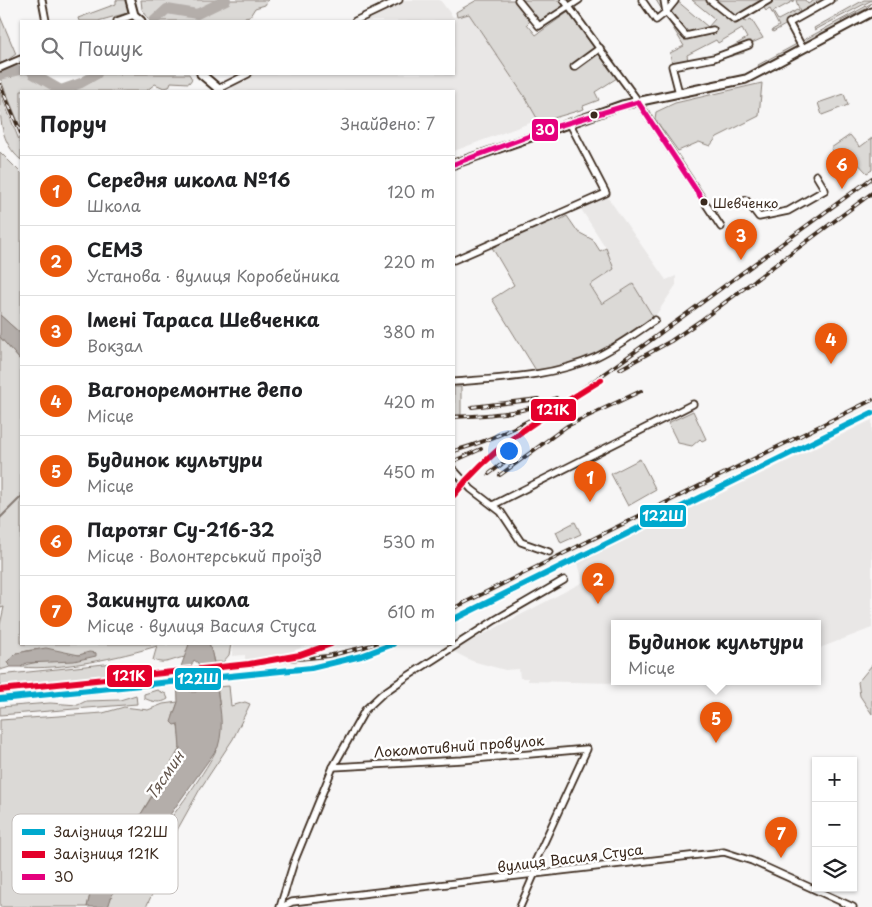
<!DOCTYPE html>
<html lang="uk">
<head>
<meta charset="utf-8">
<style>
  :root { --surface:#fff; --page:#f6f6f6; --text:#202124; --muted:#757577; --line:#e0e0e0; --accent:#ea580c }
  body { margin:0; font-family:"Playpen Sans",sans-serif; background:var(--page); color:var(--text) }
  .controls { position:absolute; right:15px; bottom:15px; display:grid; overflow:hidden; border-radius:0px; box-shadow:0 1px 4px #0004 }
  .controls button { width:45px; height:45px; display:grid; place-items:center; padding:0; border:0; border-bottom:1px solid var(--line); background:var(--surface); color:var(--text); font:25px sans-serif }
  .you { position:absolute; left:508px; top:450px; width:18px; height:18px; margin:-12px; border:4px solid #fff; border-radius:50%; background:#1a73e8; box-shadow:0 0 0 8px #1a73e833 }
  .badge { display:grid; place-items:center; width:32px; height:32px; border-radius:50%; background:var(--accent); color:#fff; font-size:16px; font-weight:700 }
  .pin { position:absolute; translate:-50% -41px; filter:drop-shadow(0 1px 2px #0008) }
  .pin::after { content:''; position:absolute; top:26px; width:18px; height:15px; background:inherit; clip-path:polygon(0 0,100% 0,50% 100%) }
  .popup { position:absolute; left:611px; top:620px; width:210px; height:65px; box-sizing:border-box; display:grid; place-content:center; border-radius:0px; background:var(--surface); filter:drop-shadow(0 1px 4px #0005); font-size:16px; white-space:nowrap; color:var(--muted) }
  .popup b { font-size:19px; color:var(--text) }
  .popup::after { content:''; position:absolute; left:50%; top:100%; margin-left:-10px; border:10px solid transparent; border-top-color:var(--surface) }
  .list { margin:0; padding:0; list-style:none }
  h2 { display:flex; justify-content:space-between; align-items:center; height:65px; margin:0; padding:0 20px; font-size:21px }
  h2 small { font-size:16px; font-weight:400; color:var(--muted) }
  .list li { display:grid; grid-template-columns:32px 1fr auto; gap:15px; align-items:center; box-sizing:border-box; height:70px; padding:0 20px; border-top:1px solid var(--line) }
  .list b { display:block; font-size:19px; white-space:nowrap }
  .list p { margin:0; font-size:16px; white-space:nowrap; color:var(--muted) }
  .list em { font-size:16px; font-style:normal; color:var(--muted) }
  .icon { flex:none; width:28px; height:28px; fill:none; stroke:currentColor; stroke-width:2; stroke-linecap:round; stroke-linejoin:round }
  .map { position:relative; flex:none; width:872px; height:907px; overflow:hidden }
  .search { position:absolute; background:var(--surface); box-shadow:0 1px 4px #0004; left:20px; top:20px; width:435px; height:55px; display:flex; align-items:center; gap:12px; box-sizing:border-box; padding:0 18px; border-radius:0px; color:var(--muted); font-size:19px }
  .panel { position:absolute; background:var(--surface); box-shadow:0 1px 4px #0004; left:20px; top:90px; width:435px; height:555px; border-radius:0px }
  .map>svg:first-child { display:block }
</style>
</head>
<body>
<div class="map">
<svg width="872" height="907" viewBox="0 0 872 907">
  <rect width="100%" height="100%" fill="#f7f6f6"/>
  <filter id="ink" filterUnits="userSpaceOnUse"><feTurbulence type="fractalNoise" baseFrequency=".02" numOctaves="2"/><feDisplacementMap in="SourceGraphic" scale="10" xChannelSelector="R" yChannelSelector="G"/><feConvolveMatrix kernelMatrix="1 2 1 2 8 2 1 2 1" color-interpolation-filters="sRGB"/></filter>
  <g filter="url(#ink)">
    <g fill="#e9e7e6">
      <polygon points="405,0 440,0 453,17 469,14 525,97 538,120 454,151 454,91 237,91 228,85 251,74 454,74 454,21 360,21"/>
      <polygon points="606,195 666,280 676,276 676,285 654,318 633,284 602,304 590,285 614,269 606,248 581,209"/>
      <polygon points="872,420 872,628 817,649 817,624 615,624 615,682 621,682 614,683 528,681 528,678 520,678 519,669 505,670 472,661 452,651 583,582 578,563"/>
      <polygon points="233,644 310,644 293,651 253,661 245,661 245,655 232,656"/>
    </g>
    <g fill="#dbd9d6" stroke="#8b827a">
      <polygon points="116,0 126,0 129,9 127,13 98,21 79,21 78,18 116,4"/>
      <polygon points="141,0 268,0 265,5 255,8 250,16 245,17 245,21 150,21 142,9"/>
      <polygon points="477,0 515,0 530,21 527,24 536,35 570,11 617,78 595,92 599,100 583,106 584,109 547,120 538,120 525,97 469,14 457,17 456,12"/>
      <polygon points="518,0 579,0 542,21 537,19"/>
      <polygon points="656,0 676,0 708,27 715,19 692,0 710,0 717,5 715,0 795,0 773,12 778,20 797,10 801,16 796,0 805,0 808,4 815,0 837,0 794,24 800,35 798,36 792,25 792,21 773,32 772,30 779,26 770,9 766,11 764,8 759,11 757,7 748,13 750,16 744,20 745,22 751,19 763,38 743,47 744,53 697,64 723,54 723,52 747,38 742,29 718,43 716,40 687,55 688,60 672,64 670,53 684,46"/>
      <polygon points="864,0 872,0 815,30 814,28"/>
      <polygon points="872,3 866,9 841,21 842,23 760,69 758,65"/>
      <polygon points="0,16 16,54 5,62 0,63"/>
      <polygon points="21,72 29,74 62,91 77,87 100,74 189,74 192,79 189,83 171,82 169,87 164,88 155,84 146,91 21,91 21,129 0,78 2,74 8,73 11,78 14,74"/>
      <polygon points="762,83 759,116 717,137 710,146 699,142 678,151 655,119 656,112 675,103"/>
      <path d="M0,92L21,145V160C0,142 0,119 0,92Z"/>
      <polygon points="844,94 848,105 822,115 818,103"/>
      <polygon points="850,135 860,147 872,138 872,170 867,173 852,157 853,154 847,150 845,154 833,151 831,148"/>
      <polygon points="0,152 21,173 21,334 0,315"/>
      <polygon points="555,215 558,221 567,216 578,232 593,240 600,251 606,248 614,269 590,285 602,304 633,284 655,320 620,344 579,364 537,372 492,299 514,285 490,244"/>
      <path d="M0,337L21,361V644H189L186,657C173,658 167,666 153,660L157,646C121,657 58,671 21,667C26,662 84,655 96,653C89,652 84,655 77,655C50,654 32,640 7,662L10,667L0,670V625L4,607L0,608Z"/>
      <rect x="454" y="387" width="7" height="28"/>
      <polygon points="693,411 706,439 702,441 700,439 692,446 678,443 668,423"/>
      <polygon points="640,459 656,490 628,506 611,474"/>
      <polygon points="575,522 581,534 561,543 556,532"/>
      <polygon points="209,644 231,644 229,655 223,662 214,662"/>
      <polygon points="114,663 122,665 124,668 121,674 0,687 0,675"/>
      <polygon points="872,665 872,714 860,696 858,682"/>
      <path d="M229,686L231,706L245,702L250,704L233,739L200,789L171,841L168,878L156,886L146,907H108C117,869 132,862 156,836C171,820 209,767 217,748C222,735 220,701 217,687Z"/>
      <path d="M157,690L166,694L168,699C161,704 152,702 144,698V694Z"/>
      <polygon points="136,695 137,704 0,715 0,707 50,703 78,705 86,701 120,700"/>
      <polygon points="178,702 173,716 179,728 180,748 141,814 103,859 95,874 87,907 0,907 0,720 103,713 124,707 148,710 163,704"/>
    </g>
    <g fill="#b4aeaa" stroke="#847972" fill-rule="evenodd">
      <polygon points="0,315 21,334 21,361 0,337"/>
      <path d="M189,644H209C214,657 214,668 216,682C219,705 225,724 218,747L155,836L128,862L119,875L108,907H87L95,874L103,859L141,814L176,758L180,748L178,724L174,725L171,722L178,702L177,678ZM194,660L198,663L202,684L196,692H191L185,686V677Z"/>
      <polygon points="46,648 79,655 89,652 96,653 96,656 74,661 26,663 21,667 10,667 7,662 16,653"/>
    </g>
    <polygon fill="#f7f6f6" points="218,674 219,683 198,685 198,677"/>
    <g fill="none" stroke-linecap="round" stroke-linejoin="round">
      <polyline stroke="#847972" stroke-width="2" points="0,518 21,497"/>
      <g stroke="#b4aeaa" stroke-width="10">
        <polyline points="154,21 167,9 197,14 226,0"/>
        <polyline points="33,74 61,90 81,83 97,74"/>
        <polyline points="0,75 21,70"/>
      </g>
      <g stroke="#3b2a1e" stroke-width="9">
        <g id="minor">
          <polyline points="42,0 46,21"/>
          <polyline points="518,0 539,26 579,0"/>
          <polyline points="564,0 635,97 721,227"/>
          <polyline points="642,0 656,20 666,12 686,36 713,30"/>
          <polyline points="664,0 666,12"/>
          <polyline points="710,0 735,20 769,0"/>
          <polyline points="666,12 675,1"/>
          <polyline points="117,21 134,15"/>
          <polyline points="355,21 399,0"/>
          <polyline points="803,49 789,23 830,0"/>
          <polyline points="574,67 600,48"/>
          <polyline points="0,68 21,59"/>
          <polyline points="218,89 248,74"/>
          <polyline points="679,93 672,66 714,58 749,45"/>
          <polyline points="746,200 759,217 788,211 825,190 816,175"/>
          <polyline points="454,260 606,193 569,122"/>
          <path d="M454,382C502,378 551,377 596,357C617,347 636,333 655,320"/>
          <polyline points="454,470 471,489 501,512 521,542 549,552"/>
          <polyline points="493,505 693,404"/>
          <polyline points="333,767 462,760 587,749 535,862 534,875 520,907"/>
          <polyline points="280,907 294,862 333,767 365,710 382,694 405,678 495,620 564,580"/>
          <polyline points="282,907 292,902 724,852 752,861 853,907"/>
        </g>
      </g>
      <g stroke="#3b2a1e" stroke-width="11">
        <g id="major">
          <polyline points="130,0 134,15 141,21"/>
          <polyline points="201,74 221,91"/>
          <polyline points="454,164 622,105 746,79 872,12"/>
        </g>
      </g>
      <use href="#minor" stroke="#fff" stroke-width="5.5"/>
      <use href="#major" stroke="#fff" stroke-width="7"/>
      <g stroke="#3b2a1e" stroke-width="4">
        <g id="rail">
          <polyline points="0,85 21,133"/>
          <polyline points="620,369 671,341 700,321 872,193"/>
          <polyline points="472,407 538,399"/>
          <path d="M454,417C487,415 526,414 556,398"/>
          <path d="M454,451C540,427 613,367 685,315C747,269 810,223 872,178"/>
          <polyline points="454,461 481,449"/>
          <polyline points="489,474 520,450"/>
          <polyline points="500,475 567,426 641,391"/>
          <polyline points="454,608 872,400"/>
          <polyline points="249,664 328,656 376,644"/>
        </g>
      </g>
      <use href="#rail" stroke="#fff" stroke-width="2" stroke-dasharray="5.5" stroke-linecap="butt"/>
      <g stroke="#fff" stroke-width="9">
        <g id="bus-1">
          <polyline points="638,102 704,202"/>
          <polyline points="454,164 551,128 638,102"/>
        </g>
      </g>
      <use href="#bus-1" stroke="#e5007d" stroke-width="5"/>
      <g stroke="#fff" stroke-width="10">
        <g id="rail-1">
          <polyline points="454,619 872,413"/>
          <polyline points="0,699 311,668 361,656 393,644"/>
        </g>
      </g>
      <g stroke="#fff" stroke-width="10">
        <g id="rail-2">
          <path d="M454,495C494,444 547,414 601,380"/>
          <polyline points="0,690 249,664 300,655 331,644"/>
        </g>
      </g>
      <use href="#rail-1" stroke="#00a9ce" stroke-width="6"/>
      <use href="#rail-2" stroke="#e4002b" stroke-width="6"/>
    </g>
  </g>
  <g fill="#3b2a1e" stroke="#fff" stroke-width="2">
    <circle cx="594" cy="115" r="4.5"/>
    <circle cx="704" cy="202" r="4.5"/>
  </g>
  <g text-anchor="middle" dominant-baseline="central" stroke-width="5" stroke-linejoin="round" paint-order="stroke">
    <g font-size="13" fill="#3b2a1e" stroke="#fff" text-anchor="start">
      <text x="713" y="202">Шевченко</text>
    </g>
    <g font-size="14" fill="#3b2a1e" stroke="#fff">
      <text transform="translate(459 746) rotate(-4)">Локомотивний провулок</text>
      <text transform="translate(570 858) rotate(-7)">вулиця Василя Стуса</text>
    </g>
    <g font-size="15" font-style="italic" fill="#65584f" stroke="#fff">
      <text transform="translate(164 775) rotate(-56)">Тясмин</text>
    </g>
  </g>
  <rect x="12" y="814" width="166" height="80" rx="8" fill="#fff" stroke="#c4bfbc" stroke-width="1"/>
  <rect x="22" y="829" width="23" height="6" fill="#00a9ce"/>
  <rect x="22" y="851" width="23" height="7" fill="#e4002b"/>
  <rect x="22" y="874" width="23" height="6" fill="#e5007d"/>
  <g font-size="14" fill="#3b2a1e">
    <text x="54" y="837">Залізниця 122Ш</text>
    <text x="54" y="859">Залізниця 121К</text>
    <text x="54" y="882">30</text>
  </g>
  <g stroke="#fff" stroke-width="2">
    <rect x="531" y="118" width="28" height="24" rx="5" fill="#e5007d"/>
    <rect x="530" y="398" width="47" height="24" rx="5" fill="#e4002b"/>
    <rect x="639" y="504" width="48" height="24" rx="5" fill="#00a9ce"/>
    <rect x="106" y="664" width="47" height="24" rx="5" fill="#e4002b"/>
    <rect x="174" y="667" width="48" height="24" rx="5" fill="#00a9ce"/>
  </g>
  <g font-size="14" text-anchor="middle" font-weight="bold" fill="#fff">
    <text x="545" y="135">30</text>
    <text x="553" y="415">121К</text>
    <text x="663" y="521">122Ш</text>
    <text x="129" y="681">121К</text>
    <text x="198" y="684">122Ш</text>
  </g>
</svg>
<div class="controls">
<button>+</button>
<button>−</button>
<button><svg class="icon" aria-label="layers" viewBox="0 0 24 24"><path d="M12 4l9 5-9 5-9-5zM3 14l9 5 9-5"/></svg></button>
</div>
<div class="you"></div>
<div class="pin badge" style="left:590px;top:502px">1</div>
<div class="pin badge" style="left:598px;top:604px">2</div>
<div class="pin badge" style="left:741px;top:260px">3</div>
<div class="pin badge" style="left:831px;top:364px">4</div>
<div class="pin badge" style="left:716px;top:743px">5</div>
<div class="popup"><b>Будинок культури</b>Місце</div>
<div class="pin badge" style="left:842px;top:189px">6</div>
<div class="pin badge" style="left:781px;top:858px">7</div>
<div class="search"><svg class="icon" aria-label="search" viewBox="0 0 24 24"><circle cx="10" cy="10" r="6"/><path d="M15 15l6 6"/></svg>Пошук</div>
<section class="panel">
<h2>Поруч<small>Знайдено: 7</small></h2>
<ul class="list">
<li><span class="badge">1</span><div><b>Середня школа №16</b><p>Школа</p></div><em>120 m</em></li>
<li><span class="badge">2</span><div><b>СЕМЗ</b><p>Установа · вулиця Коробейника</p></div><em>220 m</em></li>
<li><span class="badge">3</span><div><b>Імені Тараса Шевченка</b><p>Вокзал</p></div><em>380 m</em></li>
<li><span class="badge">4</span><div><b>Вагоноремонтне депо</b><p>Місце</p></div><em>420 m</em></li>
<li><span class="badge">5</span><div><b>Будинок культури</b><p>Місце</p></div><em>450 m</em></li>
<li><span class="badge">6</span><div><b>Паротяг Су-216-32</b><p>Місце · Волонтерський проїзд</p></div><em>530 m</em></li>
<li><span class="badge">7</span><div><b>Закинута школа</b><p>Місце · вулиця Василя Стуса</p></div><em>610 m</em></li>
</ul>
</section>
</div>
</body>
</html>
